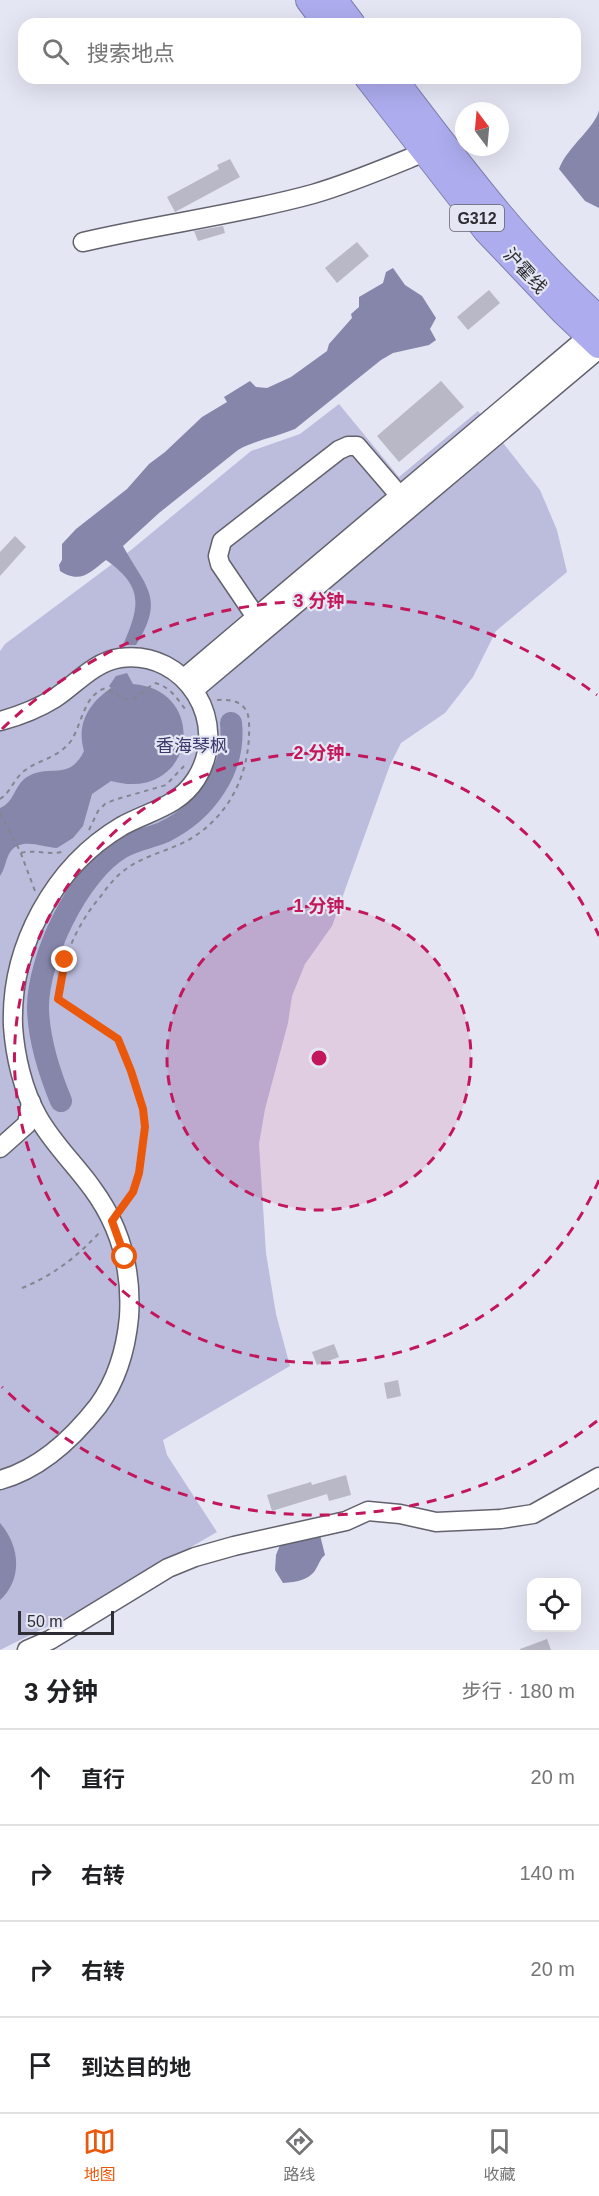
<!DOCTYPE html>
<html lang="zh">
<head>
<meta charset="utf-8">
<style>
  :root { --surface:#fff; --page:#f6f6f6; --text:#202124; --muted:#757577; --line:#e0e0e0; --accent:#ea580c }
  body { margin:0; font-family:Helvetica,"Noto Sans SC",sans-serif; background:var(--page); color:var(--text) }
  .controls { position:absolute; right:18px; bottom:18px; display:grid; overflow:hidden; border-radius:12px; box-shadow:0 6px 24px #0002 }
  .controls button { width:54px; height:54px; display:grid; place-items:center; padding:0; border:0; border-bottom:2px solid var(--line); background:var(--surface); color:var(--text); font:30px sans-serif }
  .compass { position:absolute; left:455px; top:102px; width:54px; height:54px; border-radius:50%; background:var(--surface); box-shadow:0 6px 24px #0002; rotate:344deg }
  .scale { position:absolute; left:18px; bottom:15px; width:96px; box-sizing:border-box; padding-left:6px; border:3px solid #2d2d33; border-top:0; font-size:16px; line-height:21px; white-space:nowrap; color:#2d2d33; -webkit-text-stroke:4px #e5e6f4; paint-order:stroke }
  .stop { position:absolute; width:18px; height:18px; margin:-14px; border:4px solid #ea580c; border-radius:50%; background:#fff }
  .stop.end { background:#ea580c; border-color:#fff; box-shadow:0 2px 6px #0008 }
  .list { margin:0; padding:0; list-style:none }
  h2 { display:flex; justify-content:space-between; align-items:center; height:78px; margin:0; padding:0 24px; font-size:26px }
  h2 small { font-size:20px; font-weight:400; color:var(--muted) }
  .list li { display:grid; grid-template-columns:39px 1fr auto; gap:18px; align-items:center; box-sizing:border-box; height:96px; padding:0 24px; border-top:2px solid var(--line) }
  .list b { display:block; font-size:22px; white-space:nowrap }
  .list em { font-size:20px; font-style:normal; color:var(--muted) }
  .icon { flex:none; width:33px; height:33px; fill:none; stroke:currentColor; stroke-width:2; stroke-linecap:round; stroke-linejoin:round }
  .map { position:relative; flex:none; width:599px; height:1650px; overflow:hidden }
  .search { position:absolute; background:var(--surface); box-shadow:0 6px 24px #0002; left:18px; right:18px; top:18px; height:66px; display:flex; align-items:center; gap:15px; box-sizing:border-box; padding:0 21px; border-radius:18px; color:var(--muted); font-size:22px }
  .sheet { height:462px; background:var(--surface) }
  nav { display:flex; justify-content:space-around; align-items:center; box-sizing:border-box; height:84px; border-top:2px solid var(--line); background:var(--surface); font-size:16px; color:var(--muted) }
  nav a { display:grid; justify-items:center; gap:3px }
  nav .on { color:var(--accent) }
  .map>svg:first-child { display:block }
</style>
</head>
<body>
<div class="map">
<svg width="599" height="1650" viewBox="0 0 599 1650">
  <rect width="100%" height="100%" fill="#e5e6f4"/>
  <polygon fill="#bcbddd" points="339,404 399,477 478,411 540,490 557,530 567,572 496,631 473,677 445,713 401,743 390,765 332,926 305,964 292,996 288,1023 265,1109 259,1144 266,1253 276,1314 290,1366 163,1440 167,1455 217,1532 91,1605 0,1650 0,651 5,644 131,550 251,451 300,434"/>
  <g fill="#8686aa">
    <path d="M599,110V208L585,201L559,169C567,147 596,127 599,110Z"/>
    <path d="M393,268L405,285L422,296L436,318L430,329L436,340L429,345L393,353L381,360L295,429C276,437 256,440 238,450L159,513L123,546C145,587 166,597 136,645H123C140,606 144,587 106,560C89,573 81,584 60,571L59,565L62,560V544L76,529L127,489L149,464L165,452L202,417L227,402L224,397L250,381L256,387L267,388L291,377L327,351L329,344L352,318L351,314L359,307V297L383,283L386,272Z"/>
    <path d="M127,673L133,684C211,690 195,804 111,781L92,794L83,826L73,838L57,848C41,847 19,836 9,854C5,862 5,869 0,876V808C15,802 14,785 27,777C50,763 69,782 84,751C76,724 89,703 111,688L109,686L116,676Z"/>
    <path d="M0,1523C20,1546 23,1579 0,1600Z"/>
    <path d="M298,1535H320L325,1555C320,1559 320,1562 317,1567C311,1580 297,1582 283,1583L275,1570L276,1555L280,1545Z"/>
  </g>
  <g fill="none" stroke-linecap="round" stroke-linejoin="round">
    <path stroke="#8686aa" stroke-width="22" d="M61,1101C49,1072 39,1041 38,1009C37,960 78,873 121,848C134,840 150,838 164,832C205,812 236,770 231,723"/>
  </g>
  <g fill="#b8b8c6">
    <polygon points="230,159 240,177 175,212 167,197 219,169 217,165"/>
    <polygon points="223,226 225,233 198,241 194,231"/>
    <polygon points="357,242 369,256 337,283 325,268"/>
    <polygon points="489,290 500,303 468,330 457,317"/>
    <polygon points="441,381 464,407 399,462 377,436"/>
    <polygon points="15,536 26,547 0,576 0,552"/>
    <polygon points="334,1344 339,1357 317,1365 312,1352"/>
    <polygon points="398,1380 401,1396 387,1399 384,1383"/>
    <polygon points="346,1475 351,1495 329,1501 327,1494 272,1511 267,1495 311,1482 312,1485"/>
    <polygon points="547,1639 551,1650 520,1650 520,1649"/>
  </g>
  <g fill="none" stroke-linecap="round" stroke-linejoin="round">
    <g stroke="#62626e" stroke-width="21">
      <g id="minor">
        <path d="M83,242C159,224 237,215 313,194C351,183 388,167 425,152"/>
        <polyline points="256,617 220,564 218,556 222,541 339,450 348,446 357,446 400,496"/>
        <polyline points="184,678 598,328"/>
        <polyline points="195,689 599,349"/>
        <path d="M0,721C19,716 39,708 55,698C76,684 94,662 120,658C187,649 231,724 196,779C178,807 149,811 122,826C54,866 10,947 13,1026C15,1056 23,1091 38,1117C53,1144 75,1164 92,1188C121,1227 132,1270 129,1317C126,1349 117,1380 98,1406C73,1438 40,1469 0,1480"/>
        <polyline points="0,1148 27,1124 31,1102"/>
        <polyline points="27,1650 50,1640 168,1568 195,1557 234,1546 346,1521 368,1511 400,1514 436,1522 501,1519 533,1514 599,1477"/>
      </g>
    </g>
    <g stroke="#8080ad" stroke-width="28">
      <g id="highway">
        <polyline points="309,0 327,24"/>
        <polyline points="334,0 352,24"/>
        <polyline points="368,78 486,230 564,312 599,345"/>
        <path d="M393,78C457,162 520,248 599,319"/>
      </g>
    </g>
    <g stroke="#85858f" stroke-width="2" stroke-dasharray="4.5 4.5" stroke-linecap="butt">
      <path d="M0,799C10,793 14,779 24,771C40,759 58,758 71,741C82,724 84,694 106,688C133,705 130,703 154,683C168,685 177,698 185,709"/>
      <polyline points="0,813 20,851 35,891"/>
      <polyline points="89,830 98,811 105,804 114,800 166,785 184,766"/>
      <path d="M21,853C36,849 49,856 65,851"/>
      <path d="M122,1206L133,1192L139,1173L145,1127L143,1109L131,1071L118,1039L58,999C61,961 76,925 101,896C108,886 116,876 126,869C146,854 174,850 195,836C234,810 251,767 249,722C248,702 233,699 217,700"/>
      <path d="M22,1288C52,1276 77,1257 99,1233"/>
    </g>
    <use href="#minor" stroke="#fff" stroke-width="18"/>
    <use href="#highway" stroke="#adacee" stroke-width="26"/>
  </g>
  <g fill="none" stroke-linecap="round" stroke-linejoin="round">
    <polyline stroke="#ea580c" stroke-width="8" points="65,960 58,999 118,1039 131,1071 143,1109 145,1127 139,1173 133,1192 112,1221 125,1257"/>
  </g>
  <circle cx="319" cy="1058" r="152" fill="#c2185b" fill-opacity=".12"/>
  <g fill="none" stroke="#c2185b" stroke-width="3" stroke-dasharray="10 8">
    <circle cx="319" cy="1058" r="152"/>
    <path d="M599 1180A305 305 0 1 1 599 936"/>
    <path d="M597 1421A457 457 0 0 1 2 1387M2 729A457 457 0 0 1 597 695"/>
  </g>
  <g text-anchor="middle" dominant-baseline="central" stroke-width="4.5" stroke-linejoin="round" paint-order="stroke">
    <rect fill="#e5e6f4" stroke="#64646d" stroke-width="1.5" x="450" y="205" width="54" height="26" rx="4.5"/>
    <g font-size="16" font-weight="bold" fill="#2d2d33">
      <text x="477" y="218">G312</text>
    </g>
    <g font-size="18" fill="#2d2d33" stroke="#e5e6f4">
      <text transform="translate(525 271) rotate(47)">沪霍线</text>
    </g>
    <g font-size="18" fill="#3a3769" stroke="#e5e6f4">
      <text x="192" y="746">香海琴枫</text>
    </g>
  </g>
  <circle cx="319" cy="1058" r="9" fill="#c2185b" stroke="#e5e6f4" stroke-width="3"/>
  <g font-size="18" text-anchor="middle" font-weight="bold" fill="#c2185b" stroke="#e5e6f4" stroke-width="4.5" stroke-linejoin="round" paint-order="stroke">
    <text x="319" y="607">3 分钟</text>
    <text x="319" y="759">2 分钟</text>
    <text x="319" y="912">1 分钟</text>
  </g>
</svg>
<div class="controls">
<button><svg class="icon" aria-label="locate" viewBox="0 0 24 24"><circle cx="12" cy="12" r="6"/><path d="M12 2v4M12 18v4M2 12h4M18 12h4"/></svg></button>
</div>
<svg class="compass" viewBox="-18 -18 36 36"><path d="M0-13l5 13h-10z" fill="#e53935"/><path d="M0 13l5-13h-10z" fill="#757577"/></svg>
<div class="scale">50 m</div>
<div class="stop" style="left:125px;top:1257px"></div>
<div class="stop end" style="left:65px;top:960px"></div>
<div class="search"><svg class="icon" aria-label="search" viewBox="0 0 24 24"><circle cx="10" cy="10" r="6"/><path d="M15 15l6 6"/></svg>搜索地点</div>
</div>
<section class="sheet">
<h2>3 分钟<small>步行 · 180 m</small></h2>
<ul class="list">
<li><svg class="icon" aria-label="ahead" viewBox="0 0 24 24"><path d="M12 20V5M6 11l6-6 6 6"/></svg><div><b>直行</b></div><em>20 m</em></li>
<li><svg class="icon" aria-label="right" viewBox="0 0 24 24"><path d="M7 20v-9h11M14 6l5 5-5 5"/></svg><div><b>右转</b></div><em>140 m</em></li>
<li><svg class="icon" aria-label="right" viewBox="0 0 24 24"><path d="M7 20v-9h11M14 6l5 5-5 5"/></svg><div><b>右转</b></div><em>20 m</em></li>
<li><svg class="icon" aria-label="arrive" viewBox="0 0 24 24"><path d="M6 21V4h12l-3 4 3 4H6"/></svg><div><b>到达目的地</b></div></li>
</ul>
</section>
<nav>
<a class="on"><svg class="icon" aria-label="map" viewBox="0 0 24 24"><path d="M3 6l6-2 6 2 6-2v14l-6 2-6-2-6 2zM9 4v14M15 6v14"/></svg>地图</a>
<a><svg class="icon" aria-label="directions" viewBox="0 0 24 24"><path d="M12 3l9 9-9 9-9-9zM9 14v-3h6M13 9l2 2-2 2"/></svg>路线</a>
<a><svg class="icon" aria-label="saved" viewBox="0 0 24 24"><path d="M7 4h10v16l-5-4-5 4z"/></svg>收藏</a>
</nav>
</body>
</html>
